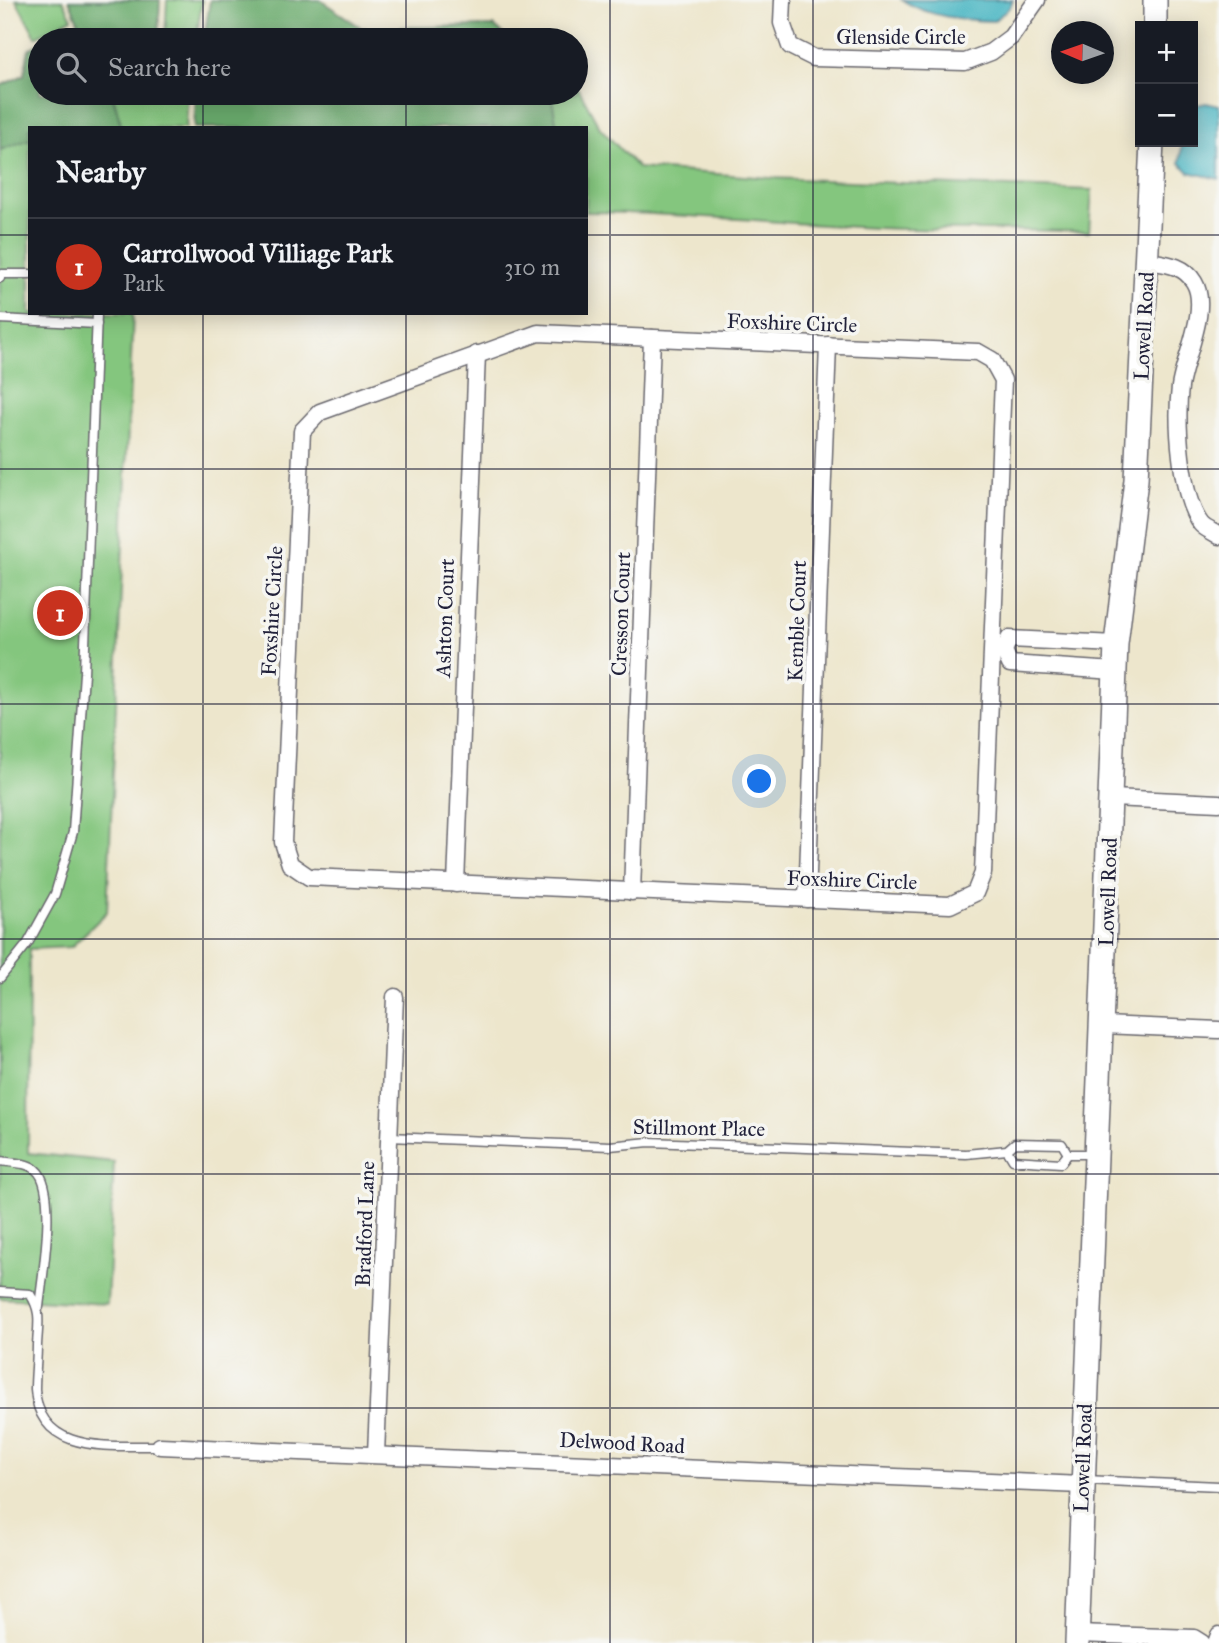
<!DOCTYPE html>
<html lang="en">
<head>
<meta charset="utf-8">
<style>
  :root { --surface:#171b24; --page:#20242c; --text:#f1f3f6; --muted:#9ea1a6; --line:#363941; --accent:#c8321e }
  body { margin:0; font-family:"IM FELL Great Primer",serif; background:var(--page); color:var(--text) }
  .controls { position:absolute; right:21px; top:21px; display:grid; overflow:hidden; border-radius:0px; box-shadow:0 4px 18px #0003 }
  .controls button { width:63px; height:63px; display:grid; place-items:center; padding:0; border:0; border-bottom:2px solid var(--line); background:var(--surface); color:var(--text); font:35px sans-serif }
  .compass { position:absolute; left:1051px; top:21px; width:63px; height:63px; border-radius:50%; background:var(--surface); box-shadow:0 4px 18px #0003; rotate:272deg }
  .you { position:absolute; left:760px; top:782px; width:24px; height:24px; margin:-18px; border:5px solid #fff; border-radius:50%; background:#1a73e8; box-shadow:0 0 0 10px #1a73e833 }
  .badge { display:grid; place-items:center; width:46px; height:46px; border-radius:50%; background:var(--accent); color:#fff; font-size:23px; font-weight:700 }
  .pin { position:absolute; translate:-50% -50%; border:4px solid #fff; box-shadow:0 2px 7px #0006 }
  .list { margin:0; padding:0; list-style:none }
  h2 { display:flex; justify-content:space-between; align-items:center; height:91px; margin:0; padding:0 28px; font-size:30px }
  h2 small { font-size:23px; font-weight:400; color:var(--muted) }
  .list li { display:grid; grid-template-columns:46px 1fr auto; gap:21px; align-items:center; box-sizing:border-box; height:98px; padding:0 28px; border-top:2px solid var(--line) }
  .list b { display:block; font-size:26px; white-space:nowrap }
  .list p { margin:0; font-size:23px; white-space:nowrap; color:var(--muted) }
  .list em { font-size:23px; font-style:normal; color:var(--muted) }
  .icon { flex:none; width:38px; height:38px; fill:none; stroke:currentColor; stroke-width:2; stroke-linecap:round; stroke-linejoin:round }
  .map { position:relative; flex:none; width:1219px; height:1643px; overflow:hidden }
  .search { position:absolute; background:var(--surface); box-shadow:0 4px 18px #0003; left:28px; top:28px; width:560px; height:77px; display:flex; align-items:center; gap:18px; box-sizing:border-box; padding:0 24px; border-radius:38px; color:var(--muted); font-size:26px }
  .panel { position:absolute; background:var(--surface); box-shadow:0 4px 18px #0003; left:28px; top:126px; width:560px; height:189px; border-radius:0px }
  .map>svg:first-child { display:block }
</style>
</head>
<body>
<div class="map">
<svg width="1219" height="1643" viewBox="0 0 1219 1643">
  <rect width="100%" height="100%" fill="#f6f6f2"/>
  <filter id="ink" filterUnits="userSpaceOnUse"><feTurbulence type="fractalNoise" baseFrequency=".0143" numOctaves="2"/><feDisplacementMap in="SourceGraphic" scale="14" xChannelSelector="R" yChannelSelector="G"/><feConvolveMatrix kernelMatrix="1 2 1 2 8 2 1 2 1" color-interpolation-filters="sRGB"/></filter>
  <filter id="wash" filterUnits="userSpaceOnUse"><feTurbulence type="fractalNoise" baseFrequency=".00686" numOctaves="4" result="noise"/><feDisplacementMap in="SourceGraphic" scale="28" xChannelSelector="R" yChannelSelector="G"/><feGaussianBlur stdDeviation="1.57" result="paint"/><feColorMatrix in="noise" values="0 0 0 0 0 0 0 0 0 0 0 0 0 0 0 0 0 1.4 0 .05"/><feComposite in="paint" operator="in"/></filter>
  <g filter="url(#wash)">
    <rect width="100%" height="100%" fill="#ede6cc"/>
    <g fill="#84c67e" stroke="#53745c" stroke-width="2">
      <polygon points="16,0 63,0 72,18 36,37"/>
      <polygon points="167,0 202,0 196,40 165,40"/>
      <path d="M576,84L600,128L638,168L770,178L1092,190L1089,232C1018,229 946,231 875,228C779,223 683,213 586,212V128H453L468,93H576Z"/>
      <polygon points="112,93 188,93 186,128 122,128"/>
      <polygon points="0,132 30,132 30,313 133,313 107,912 71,947 29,949 28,1153 114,1162 107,1304 0,1298"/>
    </g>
    <g fill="#6bab6d" stroke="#466654" stroke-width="2">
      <polygon points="69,0 160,0 158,40 101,40 82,28 89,40 44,40 71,25 80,26"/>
      <polygon points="210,0 320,0 362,28 494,26 510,40 204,40"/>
      <polygon points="40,43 40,93 112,93 122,128 30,128 30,139 0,150 0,86 24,75 29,49"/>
      <polygon points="196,93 551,93 557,128 194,128"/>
    </g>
    <g fill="#48b6c3" stroke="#356c7f" stroke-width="2">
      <path d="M902,0H1013L1010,7L994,21C963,20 928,17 902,0Z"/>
      <polygon points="1206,103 1219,106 1219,179 1189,172 1180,163 1182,142 1193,142 1193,106"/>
    </g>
  </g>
  <g filter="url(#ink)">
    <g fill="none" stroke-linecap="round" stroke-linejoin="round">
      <g stroke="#69676e" stroke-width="11">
        <g id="lane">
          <polyline points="0,278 0,274 30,274"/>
          <polyline points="0,319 97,324"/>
          <polyline points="0,978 28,943 55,894 73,832 84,673 97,313"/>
          <polyline points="389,1137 610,1146 649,1142 966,1154 1007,1150 1015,1143 1062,1144 1068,1154"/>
          <polyline points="1007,1150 1013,1160 1061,1163 1068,1154"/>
          <polyline points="1068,1154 1093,1154"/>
          <path d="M0,1161C12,1163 27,1162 36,1170C58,1188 42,1279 39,1307"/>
          <path d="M0,1292L30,1294C42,1312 38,1324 37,1345C37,1360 35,1375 35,1389C39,1456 112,1445 160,1446"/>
          <polyline points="1085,1480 1219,1486"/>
        </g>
      </g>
      <g stroke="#69676e" stroke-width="19">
        <g id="street">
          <polyline points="783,0 782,23 790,46 814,58 965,62 991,52 1011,37 1037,0"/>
          <path d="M1148,261C1166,264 1184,265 1194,282C1210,308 1184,358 1180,387C1176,420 1180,497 1201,524C1205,529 1214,532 1219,536"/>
          <polygon points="538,333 978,352 992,360 1003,380 983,873 975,893 950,905 309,877 290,864 283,842 302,431 320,412"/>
          <polyline points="1115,671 1010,664 1004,651 1009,639 1116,644"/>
          <polyline points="1112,798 1219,803"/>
          <polyline points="456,884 477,354"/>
          <polyline points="632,892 652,338"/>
          <polyline points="807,899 828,345"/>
          <polyline points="1103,1025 1219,1030"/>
          <polyline points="160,1446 1082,1485"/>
          <polyline points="376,1454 395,997"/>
          <polyline points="1077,1634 1194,1638 1202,1643"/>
          <polyline points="1216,1643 1219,1635"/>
        </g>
      </g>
      <g stroke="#69676e" stroke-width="26">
        <g id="secondary">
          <polyline points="1155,26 1155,0"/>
          <polyline points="1077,1643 1116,644 1136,480 1152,142"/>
        </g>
      </g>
      <use href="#lane" stroke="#fff" stroke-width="8"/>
      <use href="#street" stroke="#fff" stroke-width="16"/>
      <use href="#secondary" stroke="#fff" stroke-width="23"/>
    </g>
  </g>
  <path fill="none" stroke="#22223b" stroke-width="2" stroke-opacity="0.55" d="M203,0V40M406,0V40M610,0V1643M813,0V1643M1016,0V1643M203,93V128M406,93V128M0,235H30M586,235H1219M203,313V1643M406,313V1643M0,469H1219M0,704H1219M0,939H1219M0,1174H1219M0,1408H1219"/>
  <g text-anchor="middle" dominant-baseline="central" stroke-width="7" stroke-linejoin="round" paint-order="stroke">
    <g font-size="21" fill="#22223b" stroke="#f6f6f2">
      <text x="901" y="37">Glenside Circle</text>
      <text transform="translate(792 323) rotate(2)">Foxshire Circle</text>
      <text transform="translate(1144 326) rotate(-87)">Lowell Road</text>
      <text transform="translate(272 611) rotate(-87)">Foxshire Circle</text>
      <text transform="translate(621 614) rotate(-88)">Cresson Court</text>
      <text transform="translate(445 618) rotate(-88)">Ashton Court</text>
      <text transform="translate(797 621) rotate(-88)">Kemble Court</text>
      <text transform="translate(852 880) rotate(2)">Foxshire Circle</text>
      <text transform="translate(1108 892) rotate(-88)">Lowell Road</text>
      <text transform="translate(699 1128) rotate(1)">Stillmont Place</text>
      <text transform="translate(365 1224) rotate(-88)">Bradford Lane</text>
      <text transform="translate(622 1443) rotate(3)">Delwood Road</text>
      <text transform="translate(1083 1458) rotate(-88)">Lowell Road</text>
    </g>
  </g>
</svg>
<div class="controls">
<button>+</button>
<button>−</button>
</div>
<svg class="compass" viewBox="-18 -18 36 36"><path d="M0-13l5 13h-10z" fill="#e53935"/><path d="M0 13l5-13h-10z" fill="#9ea1a6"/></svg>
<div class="you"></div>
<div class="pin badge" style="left:60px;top:613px">1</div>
<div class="search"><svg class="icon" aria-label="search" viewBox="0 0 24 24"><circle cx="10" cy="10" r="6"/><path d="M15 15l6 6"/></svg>Search here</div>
<section class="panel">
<h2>Nearby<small></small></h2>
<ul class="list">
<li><span class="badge">1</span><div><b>Carrollwood Villiage Park</b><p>Park</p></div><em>310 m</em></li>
</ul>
</section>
</div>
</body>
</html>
